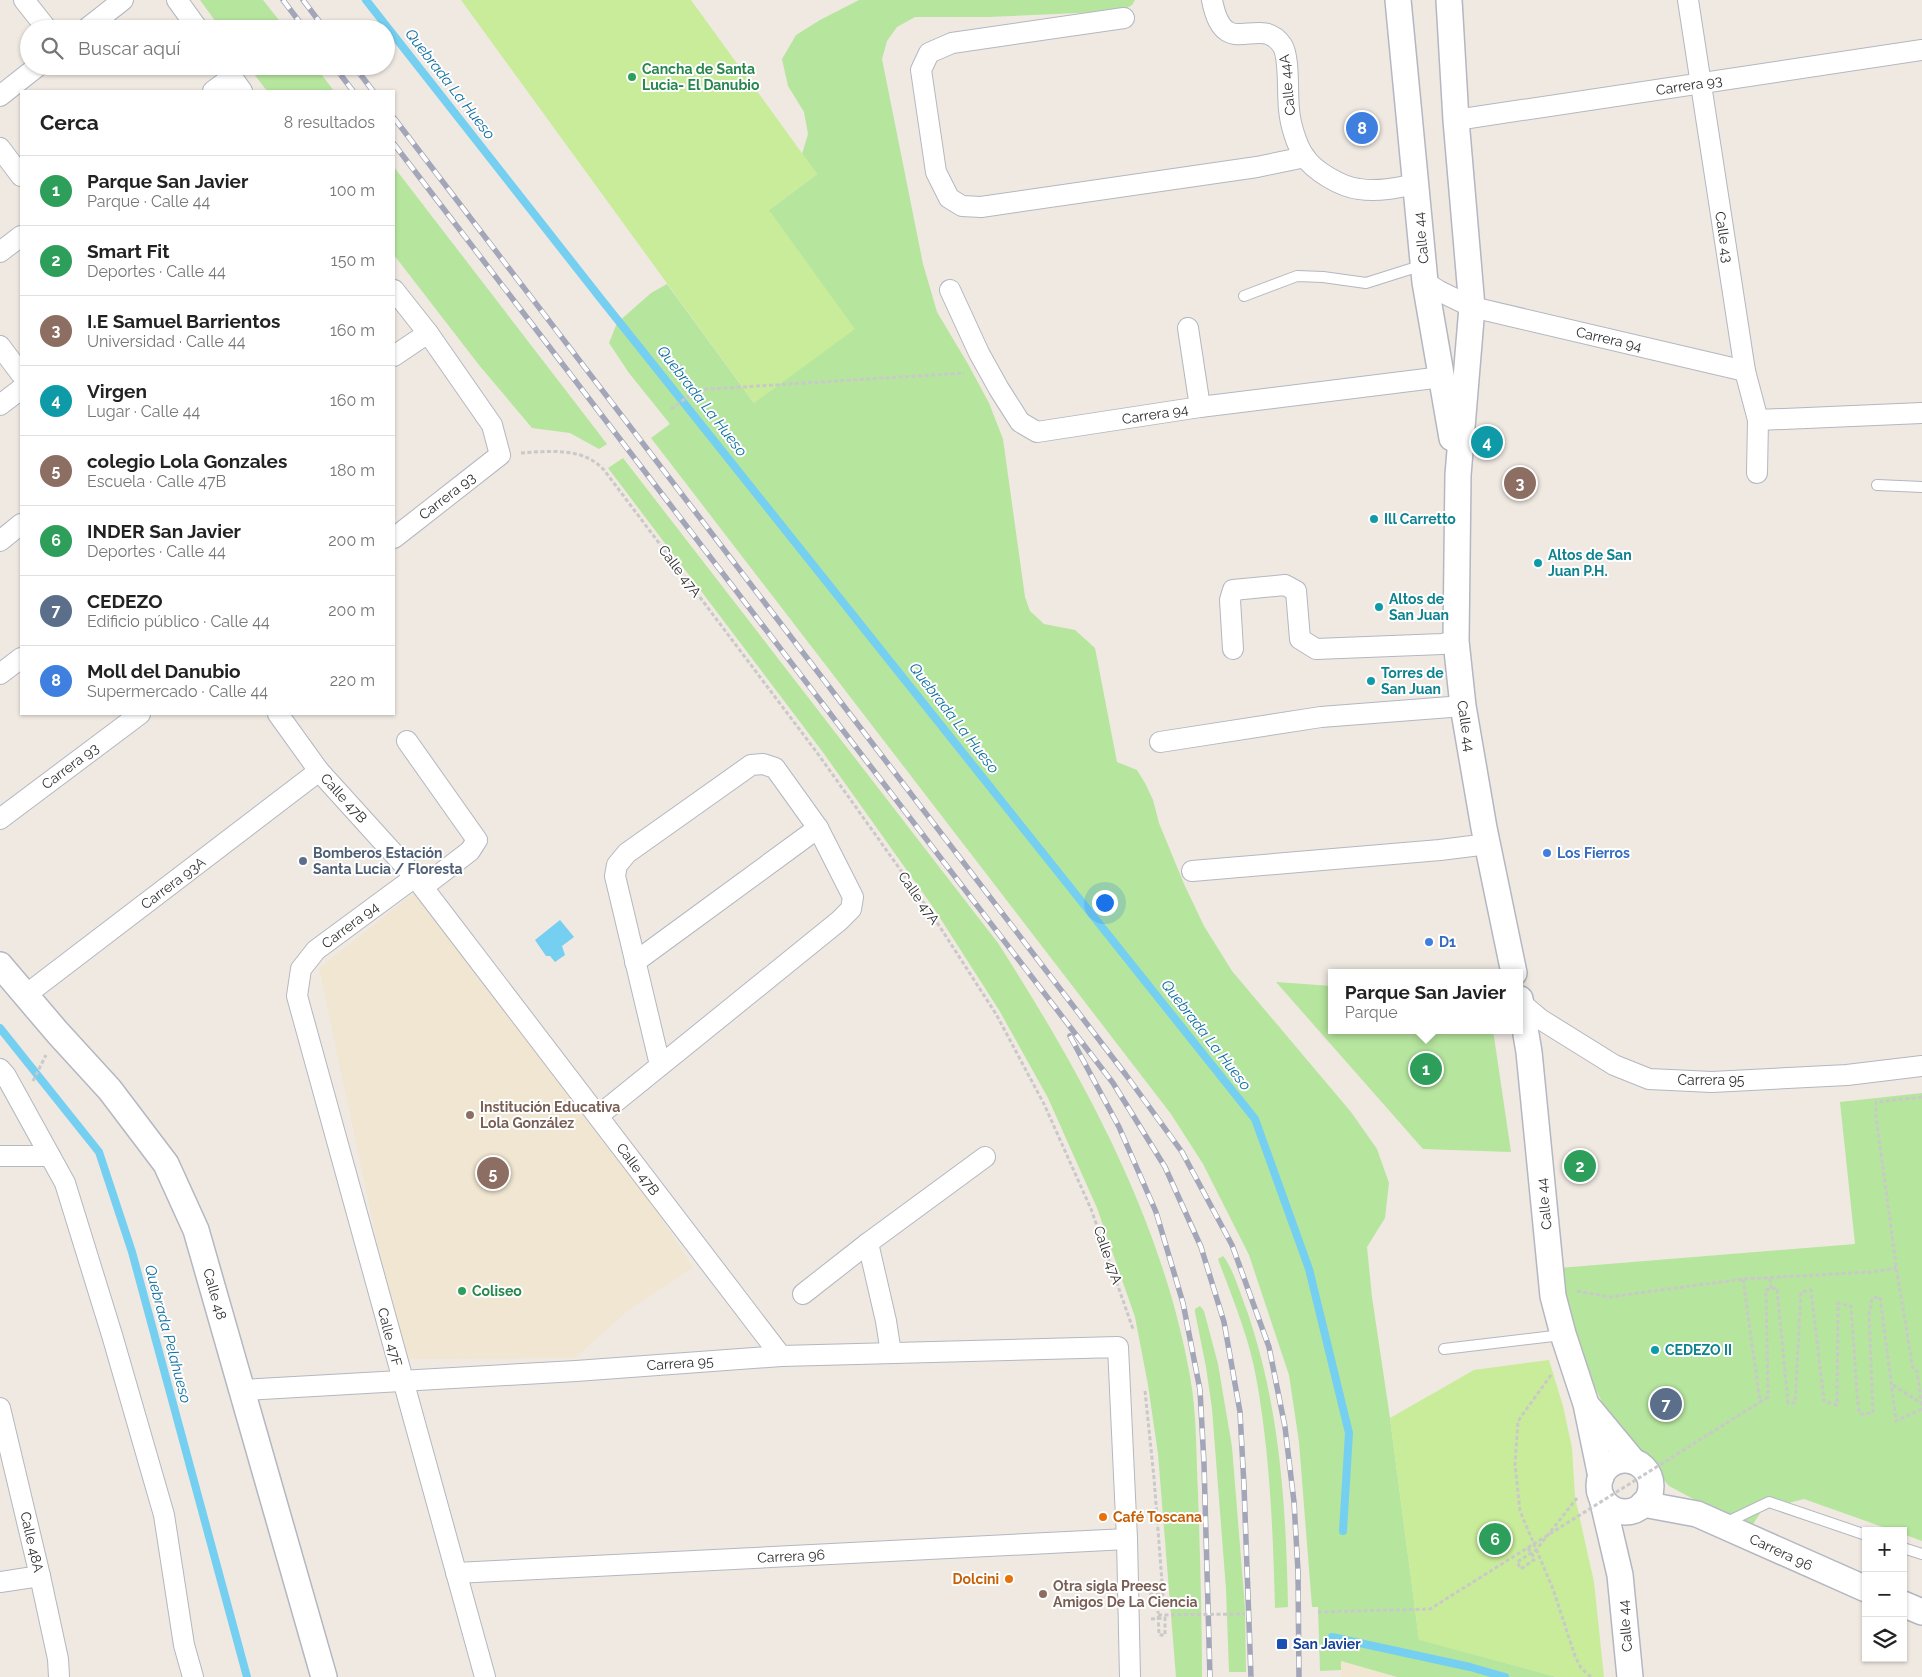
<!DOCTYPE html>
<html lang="es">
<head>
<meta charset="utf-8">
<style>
  :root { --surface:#fff; --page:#f6f6f6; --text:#222; --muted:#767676; --line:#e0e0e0; --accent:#4264fb }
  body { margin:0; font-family:Raleway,sans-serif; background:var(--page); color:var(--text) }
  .controls { position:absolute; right:15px; bottom:15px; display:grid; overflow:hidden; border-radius:0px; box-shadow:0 1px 4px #0004 }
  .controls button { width:45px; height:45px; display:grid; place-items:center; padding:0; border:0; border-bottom:1px solid var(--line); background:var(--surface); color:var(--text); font:25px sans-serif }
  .you { position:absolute; left:1104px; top:902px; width:18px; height:18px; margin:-12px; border:4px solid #fff; border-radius:50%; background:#1a73e8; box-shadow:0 0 0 8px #1a73e833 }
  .badge { display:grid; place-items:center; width:32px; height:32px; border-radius:50%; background:var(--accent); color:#fff; font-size:16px; font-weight:700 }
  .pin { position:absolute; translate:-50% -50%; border:2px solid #fff; box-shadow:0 1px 5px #0006 }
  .popup { position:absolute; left:1328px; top:969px; width:195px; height:65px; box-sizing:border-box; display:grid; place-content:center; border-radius:0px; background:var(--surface); filter:drop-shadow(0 1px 4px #0005); font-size:16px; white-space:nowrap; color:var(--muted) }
  .popup b { font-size:19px; color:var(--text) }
  .popup::after { content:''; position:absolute; left:50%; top:100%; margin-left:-10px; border:10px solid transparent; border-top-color:var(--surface) }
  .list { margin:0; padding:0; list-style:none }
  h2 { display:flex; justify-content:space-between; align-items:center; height:65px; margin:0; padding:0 20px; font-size:21px }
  h2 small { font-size:16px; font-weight:400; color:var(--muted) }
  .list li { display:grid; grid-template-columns:32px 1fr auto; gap:15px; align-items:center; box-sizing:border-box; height:70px; padding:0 20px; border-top:1px solid var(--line) }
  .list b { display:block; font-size:19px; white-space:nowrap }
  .list p { margin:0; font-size:16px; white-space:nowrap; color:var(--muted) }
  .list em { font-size:16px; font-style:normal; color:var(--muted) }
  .icon { flex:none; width:28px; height:28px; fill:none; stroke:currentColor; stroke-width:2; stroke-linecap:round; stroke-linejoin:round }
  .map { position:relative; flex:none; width:1922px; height:1677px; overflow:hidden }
  .search { position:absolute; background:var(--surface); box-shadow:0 1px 4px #0004; left:20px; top:20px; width:375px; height:55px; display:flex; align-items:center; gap:12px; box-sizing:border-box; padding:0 18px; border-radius:28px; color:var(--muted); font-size:19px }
  .panel { position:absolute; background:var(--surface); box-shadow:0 1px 4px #0004; left:20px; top:90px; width:375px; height:625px; border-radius:0px }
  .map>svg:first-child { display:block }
</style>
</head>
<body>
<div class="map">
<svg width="1922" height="1677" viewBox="0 0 1922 1677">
  <rect width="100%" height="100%" fill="#efe9e1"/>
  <g fill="#f0e6d1">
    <polygon points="418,890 618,1152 693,1267 626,1312 575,1358 402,1359 319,968"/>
    <polygon points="1341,1661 1397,1677 1341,1677"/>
  </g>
  <g fill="#b6e59e">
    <polygon points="200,0 263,0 286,29 221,29"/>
    <polygon points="859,0 1135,0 1132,5 1122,11 988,17 915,17 897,27 887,41 882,59 923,264 937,312 968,364 989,403 1003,439 1025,597 1030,611 1044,624 1075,630 1095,648 1117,762 1137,770 1145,783 1153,800 1159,823 1184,884 1204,926 1232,971 1351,1112 1377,1149 1389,1183 1385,1218 1367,1247 1372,1297 1390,1418 1419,1639 1557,1677 1397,1677 1341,1661 1341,1670 1320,1671 1318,1607 1312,1607 1299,1442 1289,1375 1249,1255 1203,1164 1171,1114 651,438 670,424 629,373 609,343 617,323 651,293 667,284 754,403 769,210 817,174 802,154 808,134 804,112 788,86 782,59 796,35 820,20"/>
    <polygon points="248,66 315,66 334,91 267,91"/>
    <polygon points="394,167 607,444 599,449 570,433 532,428 479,365 394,255"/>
    <path d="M623,458L998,943C1083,1076 1162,1219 1190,1376C1197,1414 1196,1455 1198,1493C1200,1555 1202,1616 1202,1677H1176L1158,1454L1148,1385L1135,1317L1097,1208L1048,1098L999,1010L933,907L822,751L608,468Z"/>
    <polygon points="1276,982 1332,986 1332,1030 1493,1030 1511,1152 1423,1149"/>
    <polygon points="1922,1093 1922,1541 1903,1534 1903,1531 1894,1531 1804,1499 1762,1510 1750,1529 1669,1486 1609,1416 1591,1380 1579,1346 1559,1268 1855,1244 1840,1102"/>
    <path d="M1223,1256C1233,1268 1240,1293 1246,1308C1280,1405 1286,1505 1288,1607L1275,1608C1273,1531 1270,1453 1256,1377C1249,1338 1233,1299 1219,1262L1218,1259Z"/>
    <polygon points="1200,1306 1204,1311 1218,1364 1232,1447 1245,1608 1246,1672 1229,1672 1226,1589 1212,1409 1206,1367 1195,1312 1195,1309"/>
  </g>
  <g fill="#c9ec9a">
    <polygon points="461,0 691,0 817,174 769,210 855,329 754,403"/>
    <polygon points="1549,1360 1563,1406 1572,1448 1575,1497 1594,1582 1604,1677 1557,1677 1419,1640 1390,1418 1474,1370"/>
  </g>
  <polygon fill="#75cff0" points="560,920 574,937 562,946 565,955 555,962 550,956 546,956 535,940"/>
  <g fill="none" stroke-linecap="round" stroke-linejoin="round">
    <g stroke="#75cff0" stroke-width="8">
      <polyline points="366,0 601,299 1255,1119 1309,1269 1349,1433 1343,1531"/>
      <polyline points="0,1028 99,1152 132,1252 247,1677"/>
      <polyline points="1332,1637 1470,1667 1505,1677"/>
    </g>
    <g stroke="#b4b7c1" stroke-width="12">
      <g id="service">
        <polyline points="1244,296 1297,276 1323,277 1366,283 1423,265"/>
        <polyline points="1877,485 1922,487"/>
        <polyline points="1444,1349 1562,1335"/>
        <polyline points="1725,1523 1769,1502 1866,1535"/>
        <polyline points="1903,1548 1922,1554"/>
      </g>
    </g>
    <g stroke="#b4b7c1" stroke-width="22">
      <g id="minor">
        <polyline points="24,0 47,29"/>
        <polyline points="177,0 198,29"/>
        <path d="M1212,0C1224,64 1259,12 1282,45C1290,57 1287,93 1289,109C1290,123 1296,144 1304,156C1314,171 1341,187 1359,189C1378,192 1397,188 1416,184"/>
        <polyline points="1688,0 1745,371 1758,420 1757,473"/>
        <polyline points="1124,18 952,43 929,53 921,70 936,172 949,198 962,206 981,207 1257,167 1305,157"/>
        <polyline points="86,29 123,0"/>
        <polyline points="224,66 242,91"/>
        <polyline points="213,91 232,77"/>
        <polyline points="0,96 38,66"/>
        <polyline points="1456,120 1922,50"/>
        <polyline points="0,148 21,176"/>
        <polyline points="0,252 21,236"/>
        <polyline points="1425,282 1439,291 1472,307 1745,371"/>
        <polyline points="394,290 428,333 492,425 500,455 394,538"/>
        <polyline points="950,290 979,353 999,389 1020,422 1037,432 1200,407 1442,377"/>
        <polyline points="1188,328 1200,407"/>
        <polyline points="0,346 21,374"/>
        <polyline points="394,356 428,333"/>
        <polyline points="0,405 21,389"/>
        <polyline points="1758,420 1922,413"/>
        <polyline points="0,541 21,524"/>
        <polyline points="1233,649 1230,600 1233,590 1285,585 1296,591 1300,639 1316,649 1442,644 1456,641"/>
        <polyline points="0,674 21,658"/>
        <polyline points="278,714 319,771 415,877"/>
        <polyline points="407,741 477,840 470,851 423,887"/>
        <polyline points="1160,742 1321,717 1463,706"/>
        <polyline points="0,819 140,714"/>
        <polyline points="1192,871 1440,850 1488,844"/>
        <polyline points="635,962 818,828"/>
        <polyline points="27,994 319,771"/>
        <polyline points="1521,1003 1540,1019 1614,1065 1649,1079 1712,1082 1847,1075 1922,1066"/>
        <polyline points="0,1069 6,1076 65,1183 112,1335 164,1515 184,1645 193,1677"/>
        <polyline points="598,1116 839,921 851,909 853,897 818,828 775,768 763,764 751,765 627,853 617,865 615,876 660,1065"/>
        <polyline points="0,1156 50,1156"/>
        <polyline points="803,1294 868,1243"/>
        <polyline points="891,1353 886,1321 868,1243 985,1157"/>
        <polyline points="243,1390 576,1371 781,1356 1118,1347 1127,1539 1130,1677"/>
        <polyline points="0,1408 40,1576 58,1659 59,1677"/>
        <polyline points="456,1573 1127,1539"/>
        <polyline points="0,1582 40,1576"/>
        <polyline points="485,1677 297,996 301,969 316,950 415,877 781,1356"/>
      </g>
    </g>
    <g stroke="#b4b7c1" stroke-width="28">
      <g id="tertiary">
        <polyline points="1398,0 1425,282 1452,438"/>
        <polyline points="1449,0 1456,120 1472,307 1458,475 1456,641 1463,706 1484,828 1514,973"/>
        <polyline points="0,965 57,1032 110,1090 166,1164 196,1230 324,1677"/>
        <polyline points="1520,999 1529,1052 1553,1296 1563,1334 1586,1404 1601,1477"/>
        <polyline points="1589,1408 1633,1461"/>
        <circle cx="1625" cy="1486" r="26"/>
        <polyline points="1602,1498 1620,1575 1630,1677"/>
        <polyline points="1643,1504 1697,1514 1866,1589"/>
        <polyline points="1903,1604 1922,1612"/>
      </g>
    </g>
    <g stroke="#c9c9c9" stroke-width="3" stroke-dasharray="4 2.5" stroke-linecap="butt">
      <polyline points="671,409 696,391 710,389 964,373"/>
      <path d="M521,453C550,451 583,447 604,470L818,754L929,910L996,1014L1044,1104L1091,1209L1133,1329"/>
      <polyline points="33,1081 46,1055"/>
      <polyline points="1922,1097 1876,1102 1876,1117 1897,1272 1913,1369 1917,1371 1922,1406"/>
      <polyline points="1770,1278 1771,1289"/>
      <polyline points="1743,1279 1760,1402 1768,1397 1766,1290 1777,1288 1788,1403 1795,1403 1801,1292 1811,1290 1824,1401 1837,1405 1838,1303 1851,1306 1858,1407 1860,1414 1873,1413 1869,1315 1872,1298 1880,1297 1896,1421 1922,1409"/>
      <polyline points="1577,1291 1609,1297 1743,1279 1871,1272 1896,1268"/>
      <polyline points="1551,1375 1518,1421 1515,1464 1520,1511 1553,1589 1575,1656 1581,1668 1591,1677"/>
      <polyline points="1893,1385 1921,1403"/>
      <polyline points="1145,1391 1154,1478 1163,1595 1149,1594"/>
      <polyline points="1535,1559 1521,1569 1517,1562 1536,1550 1577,1498"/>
      <polyline points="1151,1619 1165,1618 1165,1635 1159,1635 1158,1611"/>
    </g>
    <use href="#service" stroke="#fff" stroke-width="10"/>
    <use href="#minor" stroke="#fff" stroke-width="20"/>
    <use href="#tertiary" stroke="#fff" stroke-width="25"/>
    <g stroke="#a3a6b8" stroke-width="5.5">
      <g id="rail">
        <polyline points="283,0 305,29"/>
        <polyline points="303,0 325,29"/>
        <polyline points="334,66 353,91"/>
        <polyline points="354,66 373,91"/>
        <polyline points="394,118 1126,1075 1182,1152 1232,1245 1269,1347 1285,1427 1294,1502 1298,1571 1299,1677"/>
        <polyline points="394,144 1113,1083 1165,1167 1201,1247 1224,1322 1240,1412 1244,1486 1251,1677"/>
        <polyline points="1070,1036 1119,1127 1156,1212 1183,1303 1200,1390 1204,1464 1210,1677"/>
      </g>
    </g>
    <use href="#rail" stroke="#fff" stroke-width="4" stroke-dasharray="11" stroke-linecap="butt"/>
    <g stroke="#c9c9c9" stroke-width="3" stroke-dasharray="4 2.5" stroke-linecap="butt">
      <polyline points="1528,1548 1535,1559"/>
      <polyline points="1318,1612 1430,1609 1760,1402"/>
      <polyline points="1158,1615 1245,1614"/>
    </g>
  </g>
  <g fill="#2e9e5b" stroke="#fff" stroke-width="2">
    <circle cx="632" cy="77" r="5"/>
    <circle cx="462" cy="1291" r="5"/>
  </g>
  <g fill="#0f9aa8" stroke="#fff" stroke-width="2">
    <circle cx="1374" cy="519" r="5"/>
    <circle cx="1538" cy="563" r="5"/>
    <circle cx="1379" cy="607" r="5"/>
    <circle cx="1371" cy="681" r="5"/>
    <circle cx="1655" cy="1350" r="5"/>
  </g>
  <g fill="#3f7fe0" stroke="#fff" stroke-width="2">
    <circle cx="1547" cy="853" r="5"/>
    <circle cx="1429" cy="942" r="5"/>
  </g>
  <circle fill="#5c6f8a" stroke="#fff" stroke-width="2" cx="303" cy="861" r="5"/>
  <g fill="#8d6e63" stroke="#fff" stroke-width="2">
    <circle cx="470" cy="1115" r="5"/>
    <circle cx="1043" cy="1594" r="5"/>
  </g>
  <g fill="#e8710a" stroke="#fff" stroke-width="2">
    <circle cx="1103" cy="1517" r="5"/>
    <circle cx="1009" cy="1579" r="5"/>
  </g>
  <rect fill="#1a4fb4" stroke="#fff" stroke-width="2" x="1276" y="1638" width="12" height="12" rx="2.5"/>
  <g text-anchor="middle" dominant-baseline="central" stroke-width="4" stroke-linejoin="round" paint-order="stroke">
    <g font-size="14" font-weight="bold" fill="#27864d" stroke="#fff" text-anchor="start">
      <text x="642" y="69">Cancha de Santa<tspan x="642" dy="16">Lucia- El Danubio</tspan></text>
      <text x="472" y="1291">Coliseo</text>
    </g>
    <g font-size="14" fill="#2e2e2e" stroke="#fff">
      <text transform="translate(1287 85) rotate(-96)">Calle 44A</text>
      <text transform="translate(1689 85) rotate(-9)">Carrera 93</text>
      <text transform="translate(1724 237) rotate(81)">Calle 43</text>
      <text transform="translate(1421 238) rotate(-96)">Calle 44</text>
      <text transform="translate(1609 339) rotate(13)">Carrera 94</text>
      <text transform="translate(1155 414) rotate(-9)">Carrera 94</text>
      <text transform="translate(447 496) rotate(-38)">Carrera 93</text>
      <text transform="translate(680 571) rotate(53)">Calle 47A</text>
      <text transform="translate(1466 726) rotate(81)">Calle 44</text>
      <text transform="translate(70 766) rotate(-37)">Carrera 93</text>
      <text transform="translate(344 798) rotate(48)">Calle 47B</text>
      <text transform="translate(173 883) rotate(-37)">Carrera 93A</text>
      <text transform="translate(919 898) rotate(55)">Calle 47A</text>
      <text transform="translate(350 925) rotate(-37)">Carrera 94</text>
      <text x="1711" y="1080">Carrera 95</text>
      <text transform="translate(638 1169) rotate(53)">Calle 47B</text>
      <text transform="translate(1544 1204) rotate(-96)">Calle 44</text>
      <text transform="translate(1108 1255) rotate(71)">Calle 47A</text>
      <text transform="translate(215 1294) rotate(74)">Calle 48</text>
      <text transform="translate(390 1337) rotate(75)">Calle 47F</text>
      <text transform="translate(680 1363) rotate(-4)">Carrera 95</text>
      <text transform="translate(32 1542) rotate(77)">Calle 48A</text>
      <text transform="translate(1781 1552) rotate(25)">Carrera 96</text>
      <text transform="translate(791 1556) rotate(-3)">Carrera 96</text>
      <text transform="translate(1625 1626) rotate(-95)">Calle 44</text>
    </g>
    <g font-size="14" font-weight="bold" fill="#0d838f" stroke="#fff" text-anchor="start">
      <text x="1384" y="519">Ill Carretto</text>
      <text x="1548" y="555">Altos de San<tspan x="1548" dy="16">Juan P.H.</tspan></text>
      <text x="1389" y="599">Altos de<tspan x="1389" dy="16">San Juan</tspan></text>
      <text x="1381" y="673">Torres de<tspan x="1381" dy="16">San Juan</tspan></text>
      <text x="1665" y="1350">CEDEZO II</text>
    </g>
    <g font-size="14" font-weight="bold" fill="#4e5e75" stroke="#fff" text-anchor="start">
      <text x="313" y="853">Bomberos Estación<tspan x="313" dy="16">Santa Lucia / Floresta</tspan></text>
    </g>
    <g font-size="14" font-weight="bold" fill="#366cbe" stroke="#fff" text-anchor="start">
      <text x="1557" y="853">Los Fierros</text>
      <text x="1439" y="942">D1</text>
    </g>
    <g font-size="14" font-weight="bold" fill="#785e54" stroke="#fff" text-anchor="start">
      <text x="480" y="1107">Institución Educativa<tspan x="480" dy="16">Lola González</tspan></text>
      <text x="1053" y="1586">Otra sigla Preesc<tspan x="1053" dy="16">Amigos De La Ciencia</tspan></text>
    </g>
    <g font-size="14" font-weight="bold" fill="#c56008" stroke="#fff" text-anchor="start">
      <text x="1113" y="1517">Café Toscana</text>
      <text x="999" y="1579" text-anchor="end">Dolcini</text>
    </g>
    <g font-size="14" font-weight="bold" fill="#164399" stroke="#fff" text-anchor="start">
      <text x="1293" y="1644">San Javier</text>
    </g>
    <g font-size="15" font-style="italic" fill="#0d6fa3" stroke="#fff">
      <text transform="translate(450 84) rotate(52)">Quebrada La Hueso</text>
      <text transform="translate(702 401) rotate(52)">Quebrada La Hueso</text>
      <text transform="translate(954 718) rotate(52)">Quebrada La Hueso</text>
      <text transform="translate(1206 1035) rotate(52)">Quebrada La Hueso</text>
      <text transform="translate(168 1334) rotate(75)">Quebrada Pelahueso</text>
    </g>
  </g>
</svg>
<div class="controls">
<button>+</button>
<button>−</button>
<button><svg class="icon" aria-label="layers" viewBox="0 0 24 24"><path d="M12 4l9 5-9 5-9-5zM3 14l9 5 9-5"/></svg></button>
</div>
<div class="you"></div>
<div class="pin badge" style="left:1426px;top:1069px;background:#2e9e5b">1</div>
<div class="popup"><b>Parque San Javier</b>Parque</div>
<div class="pin badge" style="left:1580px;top:1166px;background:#2e9e5b">2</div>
<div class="pin badge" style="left:1520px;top:483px;background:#8d6e63">3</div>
<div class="pin badge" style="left:1487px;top:442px;background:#0f9aa8">4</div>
<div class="pin badge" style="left:493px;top:1173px;background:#8d6e63">5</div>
<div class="pin badge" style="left:1495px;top:1539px;background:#2e9e5b">6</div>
<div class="pin badge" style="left:1666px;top:1404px;background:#5c6f8a">7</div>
<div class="pin badge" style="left:1362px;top:128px;background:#3f7fe0">8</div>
<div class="search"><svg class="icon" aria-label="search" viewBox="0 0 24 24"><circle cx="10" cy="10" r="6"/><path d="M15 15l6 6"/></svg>Buscar aquí</div>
<section class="panel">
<h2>Cerca<small>8 resultados</small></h2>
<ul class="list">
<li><span class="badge" style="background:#2e9e5b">1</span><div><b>Parque San Javier</b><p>Parque · Calle 44</p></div><em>100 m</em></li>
<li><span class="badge" style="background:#2e9e5b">2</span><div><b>Smart Fit</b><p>Deportes · Calle 44</p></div><em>150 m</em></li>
<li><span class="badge" style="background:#8d6e63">3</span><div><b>I.E Samuel Barrientos</b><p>Universidad · Calle 44</p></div><em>160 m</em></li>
<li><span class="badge" style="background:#0f9aa8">4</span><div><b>Virgen</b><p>Lugar · Calle 44</p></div><em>160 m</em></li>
<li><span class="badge" style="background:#8d6e63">5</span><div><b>colegio Lola Gonzales</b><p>Escuela · Calle 47B</p></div><em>180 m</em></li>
<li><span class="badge" style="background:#2e9e5b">6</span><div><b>INDER San Javier</b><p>Deportes · Calle 44</p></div><em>200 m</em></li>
<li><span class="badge" style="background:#5c6f8a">7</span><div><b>CEDEZO</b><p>Edificio público · Calle 44</p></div><em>200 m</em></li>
<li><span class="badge" style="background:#3f7fe0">8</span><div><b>Moll del Danubio</b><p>Supermercado · Calle 44</p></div><em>220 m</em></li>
</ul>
</section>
</div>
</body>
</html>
